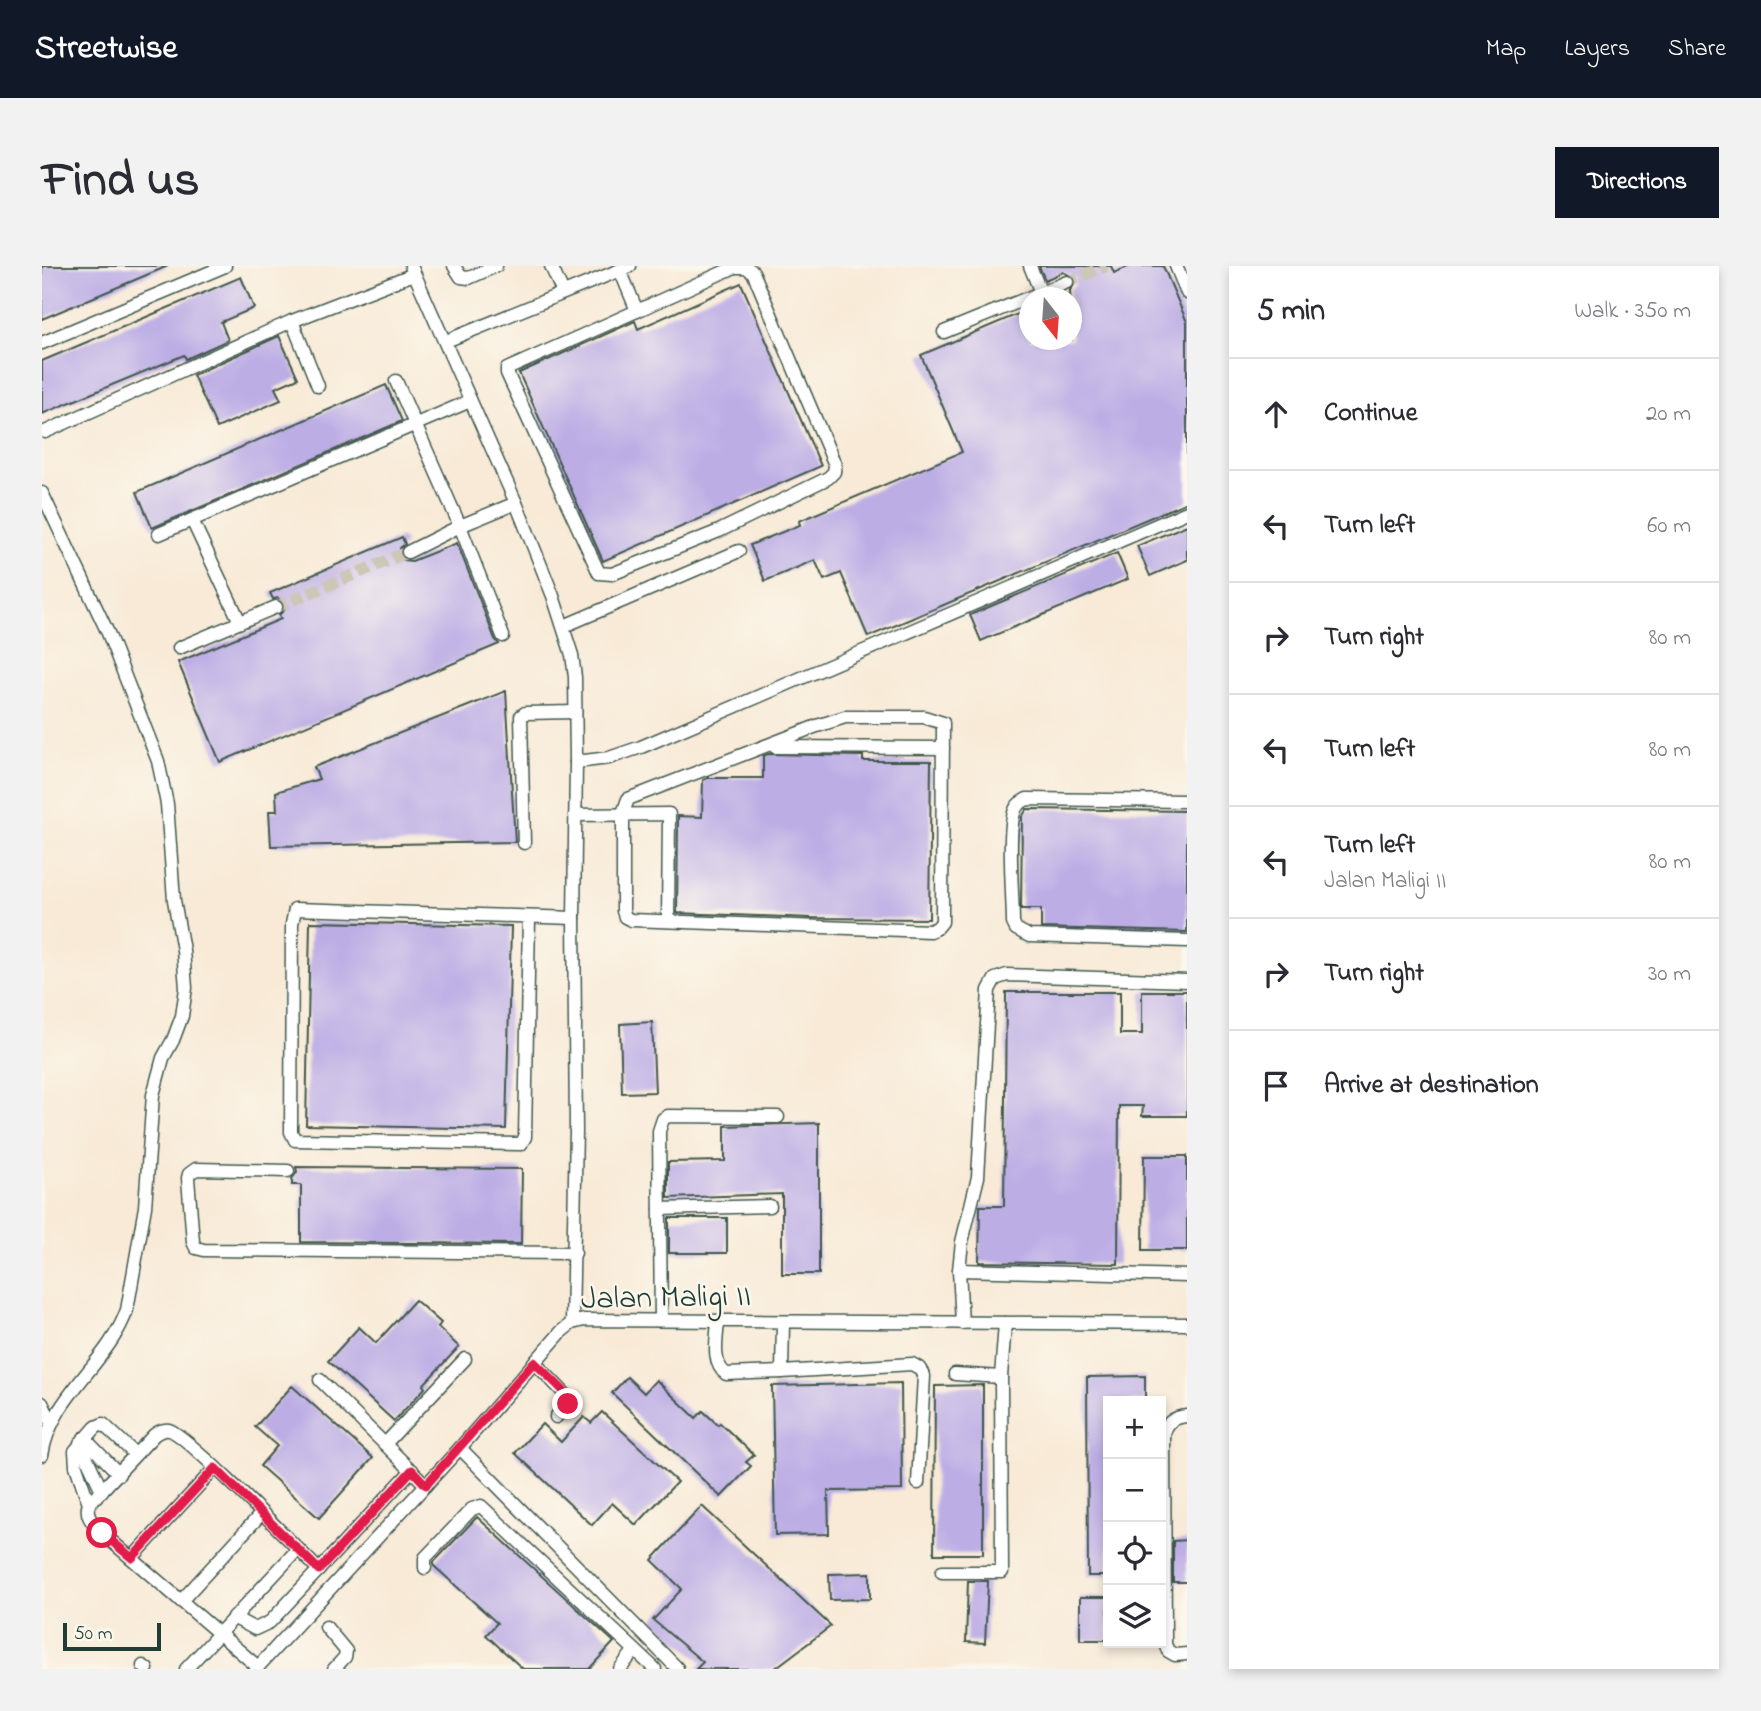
<!DOCTYPE html>
<html lang="en">
<head>
<meta charset="utf-8">
<style>
  :root { --surface:#fff; --page:#f2f2f3; --text:#2b2b33; --muted:#7c7c81; --line:#e1e1e2; --accent:#111827 }
  body { margin:0; font-family:"Indie Flower",sans-serif; background:var(--page); color:var(--text) }
  .controls { position:absolute; right:21px; bottom:21px; display:grid; overflow:hidden; border-radius:0px; box-shadow:0 4px 10px #0003 }
  .controls button { width:63px; height:63px; display:grid; place-items:center; padding:0; border:0; border-bottom:2px solid var(--line); background:var(--surface); color:var(--text); font:35px sans-serif }
  .compass { position:absolute; left:977px; top:21px; width:63px; height:63px; border-radius:50%; background:var(--surface); box-shadow:0 4px 10px #0003; rotate:163deg }
  .scale { position:absolute; left:21px; bottom:18px; width:98px; box-sizing:border-box; padding-left:7px; border:4px solid #1f3d34; border-top:0; font-size:19px; line-height:24px; white-space:nowrap; color:#1f3d34; -webkit-text-stroke:5px #fbf7ec; paint-order:stroke }
  .stop { position:absolute; width:21px; height:21px; margin:-16px; border:5px solid #e11d48; border-radius:50%; background:#fff }
  .stop.end { background:#e11d48; border-color:#fff; box-shadow:0 2px 7px #0008 }
  .list { margin:0; padding:0; list-style:none }
  h2 { display:flex; justify-content:space-between; align-items:center; height:91px; margin:0; padding:0 28px; font-size:30px }
  h2 small { font-size:23px; font-weight:400; color:var(--muted) }
  .list li { display:grid; grid-template-columns:46px 1fr auto; gap:21px; align-items:center; box-sizing:border-box; height:112px; padding:0 28px; border-top:2px solid var(--line) }
  .list b { display:block; font-size:26px; white-space:nowrap }
  .list p { margin:0; font-size:23px; white-space:nowrap; color:var(--muted) }
  .list em { font-size:23px; font-style:normal; color:var(--muted) }
  .icon { flex:none; width:38px; height:38px; fill:none; stroke:currentColor; stroke-width:2; stroke-linecap:round; stroke-linejoin:round }
  .map { position:relative; flex:none; width:1145px; height:1403px; overflow:hidden; border-radius:0px }
  header { display:flex; align-items:center; gap:42px; box-sizing:border-box; height:98px; padding:0 35px; background:var(--accent); color:#fff }
  header strong { font-size:33px }
  nav { display:flex; gap:38px; margin-inline-start:auto; font-size:24px }
  .intro { display:flex; align-items:center; justify-content:space-between; box-sizing:border-box; height:168px; padding:0 42px }
  h1 { margin:0; font-size:49px }
  .button { padding:18px 32px; border-radius:0px; background:var(--accent); color:#fff; font-size:24px; font-weight:700 }
  main { display:flex; gap:42px; padding:0 42px }
  aside { flex:1; background:var(--surface); border-radius:0px; box-shadow:0 4px 10px #0003 }
  .map>svg:first-child { display:block }
</style>
</head>
<body>
<header>
<strong>Streetwise</strong>
<nav><a>Map</a><a>Layers</a><a>Share</a></nav>
</header>
<div class="intro"><h1>Find us</h1><a class="button">Directions</a></div>
<main>
<div class="map">
<svg width="1145" height="1403" viewBox="0 0 1145 1403">
  <rect width="100%" height="100%" fill="#fbf7ec"/>
  <filter id="ink" filterUnits="userSpaceOnUse"><feTurbulence type="fractalNoise" baseFrequency=".0143" numOctaves="2"/><feDisplacementMap in="SourceGraphic" scale="14" xChannelSelector="R" yChannelSelector="G"/><feConvolveMatrix kernelMatrix="1 2 1 2 8 2 1 2 1" color-interpolation-filters="sRGB"/></filter>
  <filter id="wash" filterUnits="userSpaceOnUse"><feTurbulence type="fractalNoise" baseFrequency=".00686" numOctaves="4" result="noise"/><feDisplacementMap in="SourceGraphic" scale="28" xChannelSelector="R" yChannelSelector="G"/><feGaussianBlur stdDeviation="1.57" result="paint"/><feColorMatrix in="noise" values="0 0 0 0 0 0 0 0 0 0 0 0 0 0 0 0 0 1.4 0 .05"/><feComposite in="paint" operator="in"/></filter>
  <g filter="url(#wash)">
    <rect width="100%" height="100%" fill="#f8ead7"/>
    <g id="blocks">
      <g fill="#bcade5">
        <polygon points="0,0 126,0 0,53"/>
        <polygon points="997,0 1069,0 1072,7 1088,0 1121,0 1145,56 1145,236 826,371 799,307 782,314 773,294 723,315 708,279 758,259 757,255 920,186 879,89 988,43 988,74 1030,74 1028,24 1033,18 1033,12 1021,6 1003,14"/>
        <polygon points="199,11 212,42 179,56 186,74 144,93 142,89 0,148 0,95"/>
        <polygon points="699,17 779,200 561,295 477,107 593,55 596,63"/>
        <polygon points="237,70 256,112 233,122 239,134 175,162 151,109"/>
        <polygon points="344,119 360,155 110,262 95,226"/>
        <polygon points="1145,259 1145,294 1108,310 1095,280"/>
        <polygon points="360,271 363,278 358,282 358,289 362,294 370,295 415,277 453,373 457,378 178,496 136,396 239,353 237,349 243,343 242,337 236,332 231,333 228,327"/>
        <polygon points="1075,287 1086,313 939,375 928,349"/>
        <polygon points="464,425 473,576 229,580 227,545 235,545 234,526 277,513 272,501"/>
        <polygon points="726,488 821,490 821,495 889,495 887,653 770,652 635,647 636,550 660,551 661,514 666,512 721,512 721,490"/>
        <polygon points="985,543 1145,545 1145,666 999,662 999,643 979,643 980,551"/>
        <polygon points="268,656 469,660 464,863 264,859"/>
        <polygon points="1100,725 1145,725 1145,850 1100,850 1101,840 1077,840 1076,998 937,996 938,940 962,940 964,726 1078,726 1078,768 1100,768"/>
        <polygon points="610,756 613,826 580,827 578,758"/>
        <polygon points="777,857 777,1008 740,1008 740,928 626,932 626,896 683,895 683,860"/>
        <polygon points="1102,890 1145,890 1145,984 1101,984"/>
        <polygon points="254,901 480,903 479,978 259,976 259,919 250,919 250,913 255,906"/>
        <rect x="627" y="952" width="58" height="35"/>
        <polygon points="373,1034 399,1057 396,1061 417,1081 381,1119 383,1122 352,1155 286,1095 317,1061 334,1077"/>
        <polygon points="1103,1110 1103,1135 1066,1135 1066,1310 1046,1310 1045,1111"/>
        <polygon points="585,1111 602,1127 614,1114 654,1152 661,1145 676,1159 678,1157 712,1189 704,1196 709,1200 679,1231 570,1127"/>
        <polygon points="859,1117 860,1224 786,1225 787,1268 733,1269 730,1120"/>
        <polygon points="941,1119 941,1288 892,1288 893,1120"/>
        <polygon points="250,1120 331,1192 277,1252 218,1200 235,1180 213,1161"/>
        <polygon points="560,1146 635,1216 594,1259 570,1237 550,1259 473,1187 500,1158 519,1176 542,1151 549,1157"/>
        <polygon points="660,1240 789,1360 732,1403 654,1403 661,1396 611,1354 640,1323 610,1294"/>
        <polygon points="435,1251 572,1376 547,1403 481,1403 444,1369 455,1357 392,1300 392,1296"/>
        <polygon points="1145,1274 1145,1316 1131,1316 1131,1275"/>
        <polygon points="828,1307 828,1333 788,1334 787,1308"/>
        <polygon points="926,1315 946,1315 943,1377 924,1376"/>
        <rect x="1038" y="1331" width="28" height="43"/>
      </g>
    </g>
  </g>
  <g filter="url(#ink)">
    <use href="#blocks" fill-opacity="0" stroke="#40574c" stroke-width="2"/>
    <g fill="none" stroke-linecap="round" stroke-linejoin="round">
      <g stroke="#cdc7b6" stroke-width="12" stroke-dasharray="12 6" stroke-linecap="butt">
        <polyline points="1025,16 1064,0"/>
        <polyline points="234,341 366,286"/>
      </g>
      <g stroke="#40574c" stroke-width="15">
        <g id="minor">
          <polyline points="369,0 474,237 511,330 530,389 533,411 534,496 532,652 534,865 530,1057"/>
          <polyline points="412,0 419,11 427,12 454,0"/>
          <polyline points="509,0 521,27"/>
          <polyline points="988,0 999,27"/>
          <polyline points="1134,0 1145,27"/>
          <polygon points="693,1 704,1 711,6 793,199 792,206 786,212 677,265 570,308 557,307 465,107 465,103"/>
          <polyline points="578,4 595,45"/>
          <polyline points="250,55 276,120"/>
          <polyline points="902,66 1025,16"/>
          <polyline points="404,75 588,0"/>
          <polyline points="0,77 183,0"/>
          <polyline points="354,115 418,260 461,370"/>
          <polyline points="3,166 250,55 372,8"/>
          <path d="M0,227L66,367L116,495L125,538L132,634L141,684L144,722L140,750L131,774L121,792L111,829L103,941L85,1044C66,1098 9,1130 0,1189"/>
          <polyline points="150,254 198,356"/>
          <polyline points="117,268 428,135"/>
          <polyline points="366,286 418,260 474,237"/>
          <polyline points="522,360 697,285"/>
          <polyline points="137,382 234,341"/>
          <polygon points="803,451 882,451 901,457 900,656 895,662 888,665 589,654 583,651 581,645 581,547 586,533 775,460"/>
          <polyline points="733,481 901,482"/>
          <polyline points="534,496 567,492 599,481 1145,246"/>
          <path d="M1145,535L985,533C980,536 975,538 973,544C965,562 971,633 971,657L974,663L987,670L1145,675"/>
          <polyline points="533,549 627,548 626,655"/>
          <polyline points="482,577 479,450 483,447 533,446"/>
          <polyline points="487,652 483,871 479,878 253,874 249,866 250,658 253,643 532,652"/>
          <polyline points="246,905 154,903 147,908 146,912 151,976 154,982 162,984 533,987"/>
          <polyline points="618,943 728,940"/>
          <polyline points="917,1004 920,976 936,911 947,724 953,713 965,709 1145,715"/>
          <polyline points="619,1054 617,865 621,853 626,850 736,851"/>
          <path d="M676,1056C675,1072 669,1097 684,1108L740,1106"/>
          <polyline points="741,1057 740,1106 870,1098 877,1102 882,1110 876,1217"/>
          <polyline points="920,1057 917,1004 1145,1010"/>
          <polyline points="492,1096 529,1134 514,1151"/>
          <polyline points="913,1108 959,1111"/>
          <polyline points="278,1114 384,1219"/>
          <polyline points="0,1137 9,1155"/>
          <path d="M1145,1150C1132,1151 1124,1156 1122,1169L1123,1378L1126,1385L1133,1389L1145,1388"/>
          <polyline points="42,1172 77,1208"/>
          <polyline points="38,1177 60,1225"/>
          <polyline points="343,1178 423,1093"/>
          <polyline points="418,1182 635,1402"/>
          <path d="M93,1188L61,1158L54,1161L33,1185L34,1200L47,1238C42,1250 52,1258 60,1267L216,1401"/>
          <path d="M47,1238L112,1169C116,1166 121,1163 127,1164C142,1166 258,1285 277,1304"/>
          <polyline points="90,1292 173,1202"/>
          <polyline points="383,1302 383,1292 430,1243 439,1240 613,1403"/>
          <polyline points="900,1306 960,1306 959,1111 963,1057"/>
          <polyline points="139,1335 219,1248"/>
          <polyline points="191,1351 213,1363 228,1356 370,1204"/>
          <polyline points="284,1361 304,1385 303,1391 292,1403"/>
          <polyline points="101,1400 105,1403"/>
          <polyline points="144,1403 256,1283"/>
          <polyline points="214,1403 418,1182 520,1065 530,1057 542,1054 1145,1058"/>
          <polyline points="578,1403 592,1385"/>
        </g>
      </g>
      <use href="#minor" stroke="#fff" stroke-width="12"/>
    </g>
  </g>
  <g fill="none" stroke-linecap="round" stroke-linejoin="round" filter="url(#ink)">
    <polyline stroke="#e11d48" stroke-width="9" points="60,1267 90,1292 173,1202 277,1304 370,1204 384,1219 492,1096 527,1130 529,1134 526,1138"/>
  </g>
  <g text-anchor="middle" dominant-baseline="central" stroke-width="5" stroke-linejoin="round" paint-order="stroke">
    <g font-size="32" fill="#1f3d34" stroke="#fbf7ec">
      <text transform="translate(624 1033) rotate(-1)">Jalan Maligi II</text>
    </g>
  </g>
</svg>
<div class="controls">
<button>+</button>
<button>−</button>
<button><svg class="icon" aria-label="locate" viewBox="0 0 24 24"><circle cx="12" cy="12" r="6"/><path d="M12 2v4M12 18v4M2 12h4M18 12h4"/></svg></button>
<button><svg class="icon" aria-label="layers" viewBox="0 0 24 24"><path d="M12 4l9 5-9 5-9-5zM3 14l9 5 9-5"/></svg></button>
</div>
<svg class="compass" viewBox="-18 -18 36 36"><path d="M0-13l5 13h-10z" fill="#e53935"/><path d="M0 13l5-13h-10z" fill="#7c7c81"/></svg>
<div class="scale">50 m</div>
<div class="stop" style="left:60px;top:1267px"></div>
<div class="stop end" style="left:526px;top:1138px"></div>
</div>
<aside>
<h2>5 min<small>Walk · 350 m</small></h2>
<ul class="list">
<li><svg class="icon" aria-label="ahead" viewBox="0 0 24 24"><path d="M12 20V5M6 11l6-6 6 6"/></svg><div><b>Continue</b></div><em>20 m</em></li>
<li><svg class="icon" aria-label="left" viewBox="0 0 24 24"><path d="M17 20v-9H6M10 6l-5 5 5 5"/></svg><div><b>Turn left</b></div><em>60 m</em></li>
<li><svg class="icon" aria-label="right" viewBox="0 0 24 24"><path d="M7 20v-9h11M14 6l5 5-5 5"/></svg><div><b>Turn right</b></div><em>80 m</em></li>
<li><svg class="icon" aria-label="left" viewBox="0 0 24 24"><path d="M17 20v-9H6M10 6l-5 5 5 5"/></svg><div><b>Turn left</b></div><em>80 m</em></li>
<li><svg class="icon" aria-label="left" viewBox="0 0 24 24"><path d="M17 20v-9H6M10 6l-5 5 5 5"/></svg><div><b>Turn left</b><p>Jalan Maligi II</p></div><em>80 m</em></li>
<li><svg class="icon" aria-label="right" viewBox="0 0 24 24"><path d="M7 20v-9h11M14 6l5 5-5 5"/></svg><div><b>Turn right</b></div><em>30 m</em></li>
<li><svg class="icon" aria-label="arrive" viewBox="0 0 24 24"><path d="M6 21V4h12l-3 4 3 4H6"/></svg><div><b>Arrive at destination</b></div></li>
</ul>
</aside>
</main>
</body>
</html>
